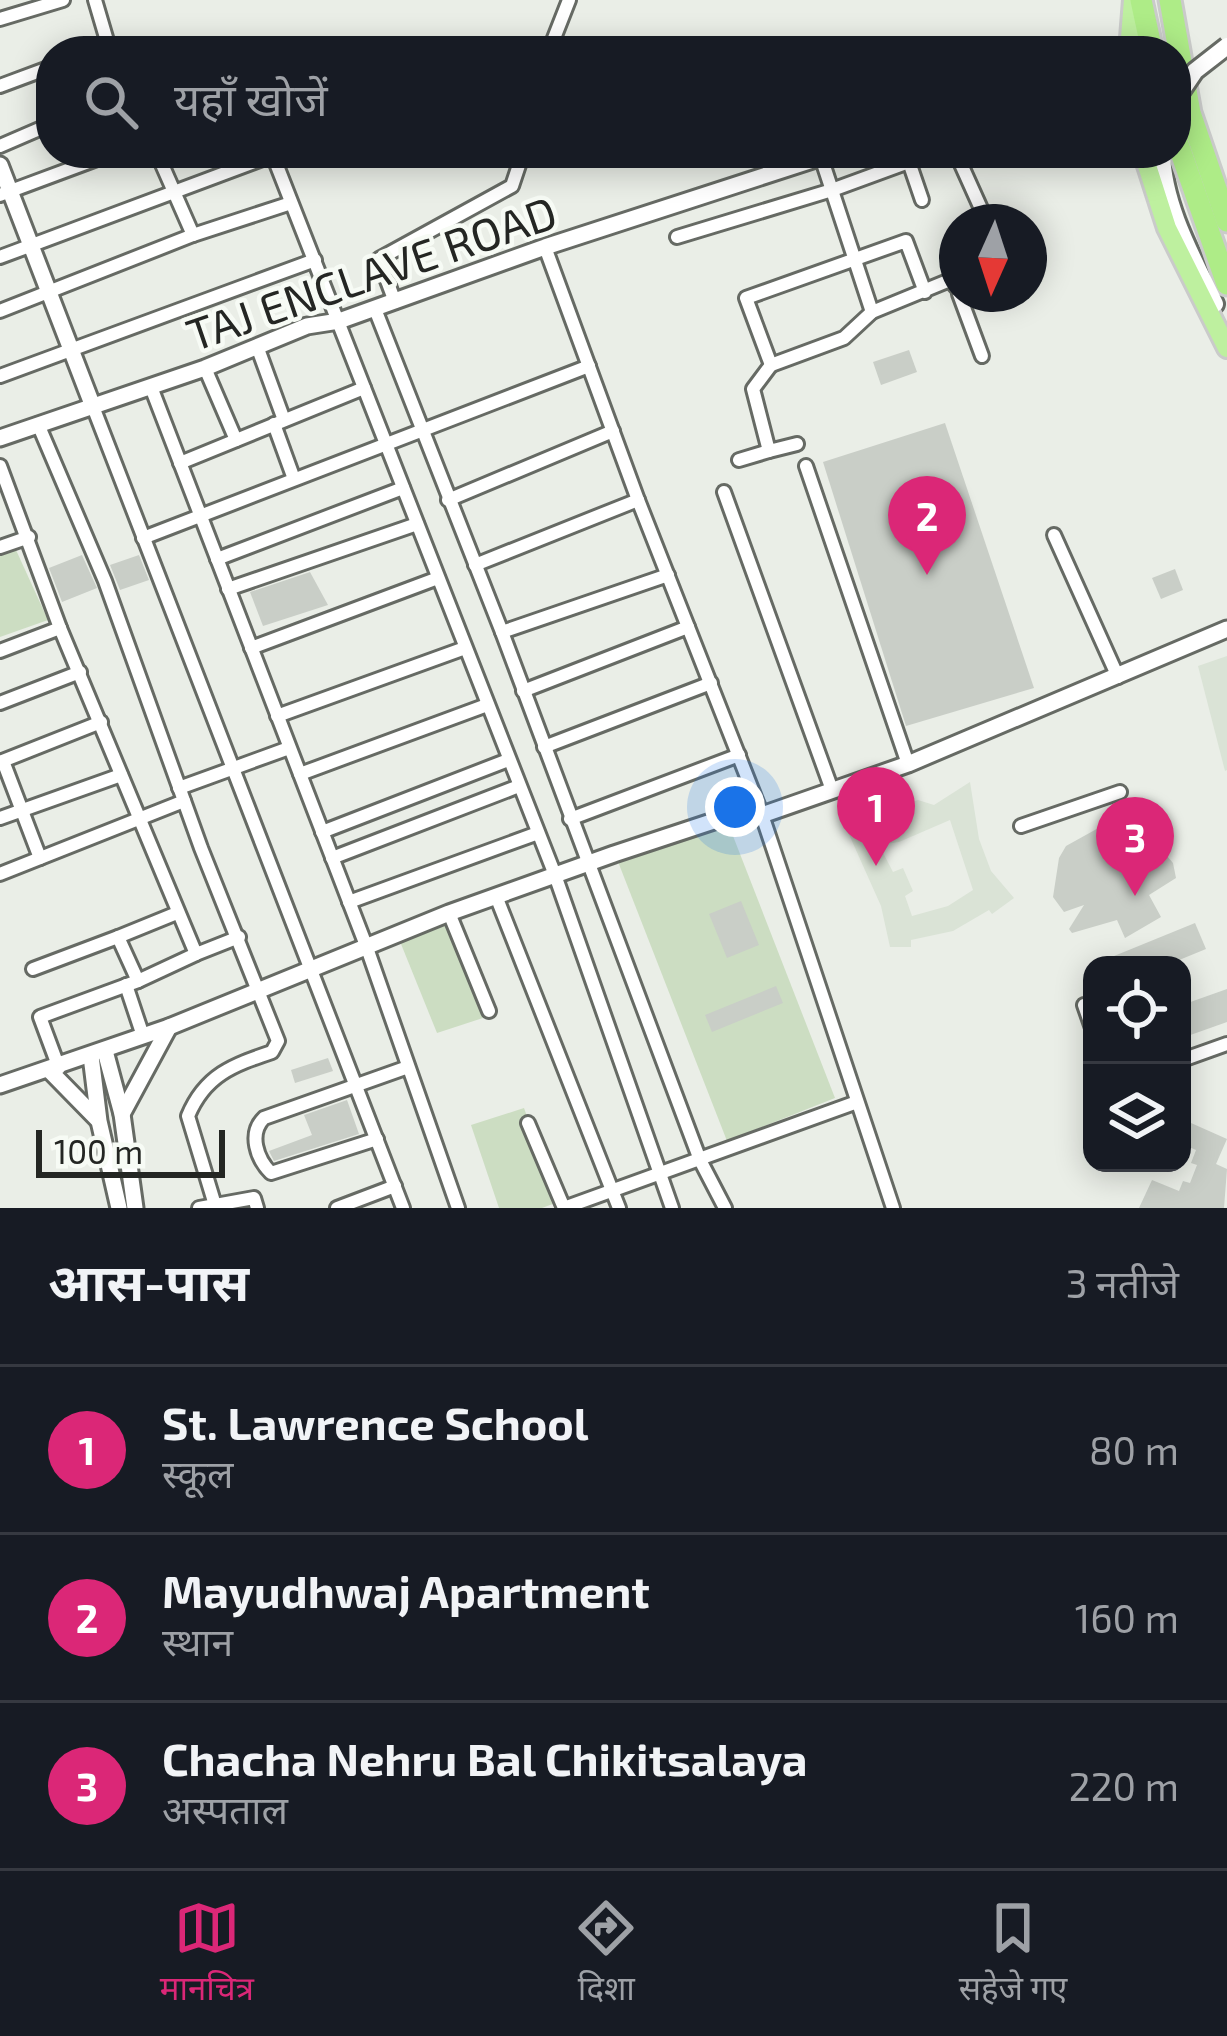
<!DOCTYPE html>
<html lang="hi">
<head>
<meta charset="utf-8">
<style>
  :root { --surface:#171b24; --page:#20242c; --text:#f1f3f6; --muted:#9ea1a6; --line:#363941; --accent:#db2777 }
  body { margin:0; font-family:"Exo 2","Noto Sans Devanagari",sans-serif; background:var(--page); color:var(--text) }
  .controls { position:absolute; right:36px; bottom:36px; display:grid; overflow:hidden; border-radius:24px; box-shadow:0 6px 30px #0003 }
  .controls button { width:108px; height:108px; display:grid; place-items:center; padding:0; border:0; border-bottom:3px solid var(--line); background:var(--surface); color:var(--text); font:60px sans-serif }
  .compass { position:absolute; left:939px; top:204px; width:108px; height:108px; border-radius:50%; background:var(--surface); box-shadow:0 6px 30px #0003; rotate:183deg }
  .scale { position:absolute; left:36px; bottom:30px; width:189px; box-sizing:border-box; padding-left:12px; border:6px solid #242623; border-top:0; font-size:33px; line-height:42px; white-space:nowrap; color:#242623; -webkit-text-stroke:9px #f7fbf5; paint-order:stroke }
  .you { position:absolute; left:735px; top:807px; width:42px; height:42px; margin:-30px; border:9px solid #fff; border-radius:50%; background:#1a73e8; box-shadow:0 0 0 18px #1a73e833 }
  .badge { display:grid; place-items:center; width:78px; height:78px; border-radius:50%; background:var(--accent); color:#fff; font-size:39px; font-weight:700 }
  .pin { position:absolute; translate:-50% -99px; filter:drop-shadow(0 3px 6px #0008) }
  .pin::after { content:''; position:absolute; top:63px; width:42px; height:36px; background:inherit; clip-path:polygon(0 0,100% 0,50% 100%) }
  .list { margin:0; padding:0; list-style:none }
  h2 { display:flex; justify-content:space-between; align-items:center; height:156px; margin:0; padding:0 48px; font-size:51px }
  h2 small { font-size:39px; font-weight:400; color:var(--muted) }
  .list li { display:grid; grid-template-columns:78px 1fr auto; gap:36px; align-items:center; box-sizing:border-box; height:168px; padding:0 48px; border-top:3px solid var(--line) }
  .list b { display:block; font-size:45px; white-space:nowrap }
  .list p { margin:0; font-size:39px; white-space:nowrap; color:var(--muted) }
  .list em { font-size:39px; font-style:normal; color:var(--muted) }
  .icon { flex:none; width:66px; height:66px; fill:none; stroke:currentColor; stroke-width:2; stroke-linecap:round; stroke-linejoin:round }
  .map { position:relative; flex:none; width:1227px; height:1208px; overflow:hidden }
  .search { position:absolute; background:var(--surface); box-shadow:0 6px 30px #0003; left:36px; right:36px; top:36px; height:132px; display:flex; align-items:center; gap:30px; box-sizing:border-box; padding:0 42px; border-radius:48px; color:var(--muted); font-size:45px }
  .sheet { height:660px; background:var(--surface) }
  nav { display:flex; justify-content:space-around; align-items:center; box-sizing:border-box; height:168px; border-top:3px solid var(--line); background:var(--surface); font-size:33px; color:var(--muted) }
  nav a { display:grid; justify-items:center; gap:6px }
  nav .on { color:var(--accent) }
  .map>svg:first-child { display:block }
</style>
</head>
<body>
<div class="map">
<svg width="1227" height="1208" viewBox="0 0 1227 1208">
  <rect width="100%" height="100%" fill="#eaeee7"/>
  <g fill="#dae3d6" fill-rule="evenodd">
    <polygon points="1227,656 1227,770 1225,771 1198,666"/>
    <path d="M970,782L979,839L991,871L1014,898L992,914L989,910L953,931L911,940V947H890L881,906L843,821L869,823L893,819L899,806L918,800L934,805ZM950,820L973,890L948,906L912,916L905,896L913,891L903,868L893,872L879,845L899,842Z"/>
  </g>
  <g fill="#ccddc2">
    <polygon points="16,550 48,620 0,637 0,555"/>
    <polygon points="726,818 835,1098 727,1141 615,854"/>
    <polygon points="452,919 489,1016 437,1033 399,939"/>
    <polygon points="524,1108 558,1202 542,1208 499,1208 471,1125"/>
  </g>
  <g fill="#c9cec7">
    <polygon points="909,350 917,372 881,385 873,362"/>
    <polygon points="945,423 1034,688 906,726 823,462"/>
    <polygon points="82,555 97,588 62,602 49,568"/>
    <polygon points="139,555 149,580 120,590 110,565"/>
    <polygon points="1175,569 1183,590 1161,599 1152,578"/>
    <polygon points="310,572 328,605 263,626 250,592"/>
    <polygon points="1102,826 1107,838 1134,834 1153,840 1173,863 1176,878 1149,895 1161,917 1125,938 1117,920 1072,933 1069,929 1084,905 1064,912 1053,897 1059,858 1066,846"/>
    <polygon points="741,901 759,945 727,958 709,914"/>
    <polygon points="1195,923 1206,949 1167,965 1092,965"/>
    <polygon points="776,986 783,1003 712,1032 705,1015"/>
    <polygon points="1227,989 1227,1022 1182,1038 1182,1005"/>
    <polygon points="328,1058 333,1071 295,1083 291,1070"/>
    <polygon points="347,1100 359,1134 274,1161 269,1151 312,1135 304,1115"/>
    <polygon points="1182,1119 1227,1139 1216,1164 1227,1169 1224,1208 1139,1208 1152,1180 1179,1191 1183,1181 1190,1183 1197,1165 1191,1163 1196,1150 1182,1144"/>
  </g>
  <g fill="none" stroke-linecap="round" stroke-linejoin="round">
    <g stroke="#666a64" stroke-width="18">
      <g id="minor">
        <polyline points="95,0 110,51"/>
        <polyline points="0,19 63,0"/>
        <polyline points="219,51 229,51"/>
        <polyline points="549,51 569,0"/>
        <polyline points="0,86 51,67"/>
        <polyline points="0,146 51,124"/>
        <polyline points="157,153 193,235"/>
        <polyline points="272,153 555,875 672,1208"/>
        <polyline points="956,153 987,222"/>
        <polyline points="821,157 872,312"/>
        <polyline points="909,162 922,200"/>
        <polyline points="0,195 113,153"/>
        <polyline points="677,237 832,190 933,153"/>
        <polyline points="545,247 638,500 762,815 893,1208"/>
        <polyline points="0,257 273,155"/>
        <polyline points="925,292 906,241 746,298 771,365 844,338 872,312 950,280 957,288"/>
        <polyline points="959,294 982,356"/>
        <polyline points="395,302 379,259 512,186 523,153"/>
        <polyline points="375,309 502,632 700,1160 725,1208"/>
        <polyline points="0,311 193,235 291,203"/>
        <polyline points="257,346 284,420"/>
        <polyline points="771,365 753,389 769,451 797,444"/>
        <polyline points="205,368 236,440"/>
        <polyline points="0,376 315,260"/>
        <polyline points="151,387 367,948 458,1208"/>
        <polyline points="92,404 403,1208"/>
        <path d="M38,424L105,581L201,848L278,1041L272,1052C233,1065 205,1075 188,1116L215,1205"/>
        <polyline points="274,424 294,479"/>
        <polyline points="739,460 769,451"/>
        <polyline points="180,463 364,388"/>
        <polyline points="0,466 60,628 196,954 239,937"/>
        <polyline points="806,466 908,764"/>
        <polyline points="724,492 832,790"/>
        <polyline points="448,500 613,431"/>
        <polyline points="1054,535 1118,677"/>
        <polyline points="143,538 589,366"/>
        <polyline points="0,547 29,537"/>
        <polyline points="217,559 403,488"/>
        <polyline points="475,565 638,500"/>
        <polyline points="228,589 417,524"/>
        <polyline points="502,632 668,575"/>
        <polyline points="251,648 438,578"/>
        <polyline points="0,651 60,628"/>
        <polyline points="523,691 688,627"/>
        <polyline points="0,703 80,672"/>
        <polyline points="277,716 465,648"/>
        <polyline points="544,747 711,683"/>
        <polyline points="3,761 40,858"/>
        <polyline points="0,762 101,722"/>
        <polyline points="300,774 487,705"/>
        <polyline points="179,788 289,748"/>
        <polyline points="0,818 121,775"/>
        <polyline points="570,819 739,755"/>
        <polyline points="1021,826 1120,792"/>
        <polyline points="322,832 508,760"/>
        <polyline points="332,858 519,786"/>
        <polyline points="0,874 184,801"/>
        <polyline points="496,896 619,1208"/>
        <polyline points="349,902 538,833"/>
        <polyline points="177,913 118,937 138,981 196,954"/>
        <polyline points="449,913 489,1011"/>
        <polyline points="33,969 118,937"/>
        <polyline points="126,985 143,1036"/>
        <polyline points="1084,1005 1092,1028"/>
        <polyline points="1182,1060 1227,1044"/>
        <polyline points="59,1068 40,1017 138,981"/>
        <polyline points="528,1123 564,1208"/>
        <path d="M377,1139L271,1173C257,1159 248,1134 264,1118L408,1067"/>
        <polyline points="199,1208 254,1198 257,1208"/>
        <polyline points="337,1208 395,1186"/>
        <polyline points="564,1208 857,1102"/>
      </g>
    </g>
    <g stroke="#666a64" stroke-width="21">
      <g id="tertiary">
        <polyline points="0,165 92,404"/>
        <polyline points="0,438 205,368 307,326 339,321 545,247 834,153"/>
        <polyline points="105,1051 122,1114 135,1208"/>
        <polyline points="91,1056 99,1121 119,1208"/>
        <polyline points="50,1071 97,1119"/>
        <polyline points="0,1085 169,1027 449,913 614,854 726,817 762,815 908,764 1227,629"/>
        <polyline points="122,1114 169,1027"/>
      </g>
    </g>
    <g stroke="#666a64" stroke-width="22">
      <path id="secondary" d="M1162,153C1163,205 1193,258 1215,304"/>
    </g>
    <g stroke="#cacbca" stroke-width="24">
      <g id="trunk">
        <polyline points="1129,51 1133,0"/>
        <polyline points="1143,153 1167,228 1227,348"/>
      </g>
    </g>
    <g stroke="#cacbca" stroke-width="27">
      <g id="motorway">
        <polyline points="1141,0 1152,51"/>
        <polyline points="1170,0 1190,113 1227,221"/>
        <polyline points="1176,138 1227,284"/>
      </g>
    </g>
    <use href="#minor" stroke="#fff" stroke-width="12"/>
    <use href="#tertiary" stroke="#fff" stroke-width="15"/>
    <use href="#secondary" stroke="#fff" stroke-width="16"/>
    <use href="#trunk" stroke="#bef09f" stroke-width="18"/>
    <use href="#motorway" stroke="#aeec87" stroke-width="21"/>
    <g stroke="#666a64" stroke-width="22" stroke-linecap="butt">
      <polyline id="secondary-bridge" points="1176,99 1195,71 1227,46"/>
    </g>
    <use href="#secondary-bridge" stroke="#fff" stroke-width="16"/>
  </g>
  <g text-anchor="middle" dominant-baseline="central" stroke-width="9" stroke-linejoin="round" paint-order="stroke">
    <g font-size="45" fill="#242623" stroke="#f7fbf5">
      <text transform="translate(371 272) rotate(-19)">TAJ ENCLAVE ROAD</text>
    </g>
  </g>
</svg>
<div class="controls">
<button><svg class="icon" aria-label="locate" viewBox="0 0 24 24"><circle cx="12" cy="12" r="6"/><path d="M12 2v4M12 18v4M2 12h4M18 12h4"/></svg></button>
<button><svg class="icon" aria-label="layers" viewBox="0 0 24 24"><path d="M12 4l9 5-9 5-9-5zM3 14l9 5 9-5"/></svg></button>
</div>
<svg class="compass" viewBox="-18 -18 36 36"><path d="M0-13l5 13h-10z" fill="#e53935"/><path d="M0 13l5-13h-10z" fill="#9ea1a6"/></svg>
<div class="scale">100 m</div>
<div class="you"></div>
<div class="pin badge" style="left:876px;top:866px">1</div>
<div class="pin badge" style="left:927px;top:575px">2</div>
<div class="pin badge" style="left:1135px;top:896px">3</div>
<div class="search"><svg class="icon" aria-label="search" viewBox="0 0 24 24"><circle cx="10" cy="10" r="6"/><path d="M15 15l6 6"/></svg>यहाँ खोजें</div>
</div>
<section class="sheet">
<h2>आस-पास<small>3 नतीजे</small></h2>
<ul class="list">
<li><span class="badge">1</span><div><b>St. Lawrence School</b><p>स्कूल</p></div><em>80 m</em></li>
<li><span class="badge">2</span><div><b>Mayudhwaj Apartment</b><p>स्थान</p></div><em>160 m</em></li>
<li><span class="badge">3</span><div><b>Chacha Nehru Bal Chikitsalaya</b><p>अस्पताल</p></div><em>220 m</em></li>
</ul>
</section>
<nav>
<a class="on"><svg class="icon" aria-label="map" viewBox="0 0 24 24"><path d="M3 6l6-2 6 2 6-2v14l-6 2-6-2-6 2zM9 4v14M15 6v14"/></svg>मानचित्र</a>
<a><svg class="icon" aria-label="directions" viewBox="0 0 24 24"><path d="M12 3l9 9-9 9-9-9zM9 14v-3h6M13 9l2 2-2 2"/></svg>दिशा</a>
<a><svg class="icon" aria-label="saved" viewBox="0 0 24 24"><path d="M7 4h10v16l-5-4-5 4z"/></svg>सहेजे गए</a>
</nav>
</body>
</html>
